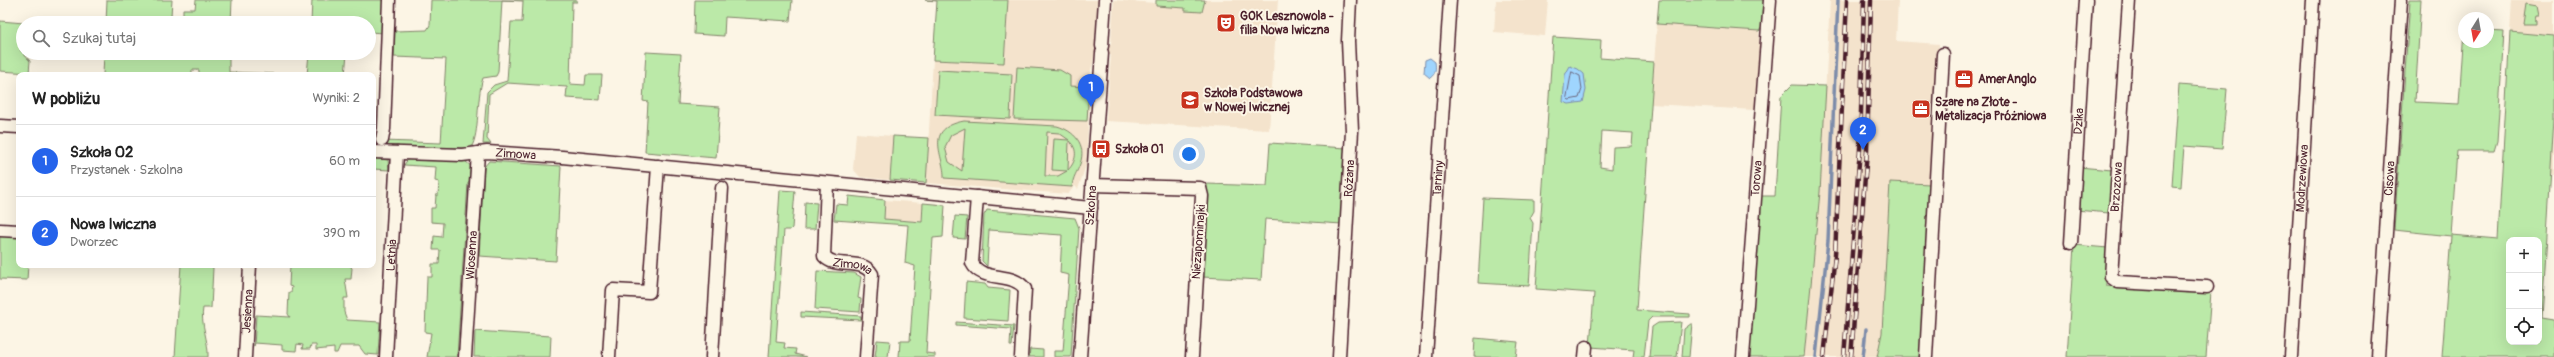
<!DOCTYPE html>
<html lang="pl">
<head>
<meta charset="utf-8">
<style>
  :root { --surface:#fff; --page:#f6f6f6; --text:#222; --muted:#767676; --line:#e0e0e0; --accent:#2563eb }
  body { margin:0; font-family:Pangolin,sans-serif; background:var(--page); color:var(--text) }
  .controls { position:absolute; right:12px; bottom:12px; display:grid; overflow:hidden; border-radius:8px; box-shadow:0 4px 16px #0002 }
  .controls button { width:36px; height:36px; display:grid; place-items:center; padding:0; border:0; border-bottom:1px solid var(--line); background:var(--surface); color:var(--text); font:20px sans-serif }
  .compass { position:absolute; left:2458px; top:12px; width:36px; height:36px; border-radius:50%; background:var(--surface); box-shadow:0 4px 16px #0002; rotate:191deg }
  .you { position:absolute; left:1189px; top:154px; width:14px; height:14px; margin:-10px; border:3px solid #fff; border-radius:50%; background:#1a73e8; box-shadow:0 0 0 6px #1a73e833 }
  .badge { display:grid; place-items:center; width:26px; height:26px; border-radius:50%; background:var(--accent); color:#fff; font-size:13px; font-weight:700 }
  .pin { position:absolute; translate:-50% -33px; filter:drop-shadow(0 1px 2px #0008) }
  .pin::after { content:''; position:absolute; top:21px; width:14px; height:12px; background:inherit; clip-path:polygon(0 0,100% 0,50% 100%) }
  .list { margin:0; padding:0; list-style:none }
  h2 { display:flex; justify-content:space-between; align-items:center; height:52px; margin:0; padding:0 16px; font-size:17px }
  h2 small { font-size:13px; font-weight:400; color:var(--muted) }
  .list li { display:grid; grid-template-columns:26px 1fr auto; gap:12px; align-items:center; box-sizing:border-box; height:72px; padding:0 16px; border-top:1px solid var(--line) }
  .list b { display:block; font-size:15px; white-space:nowrap }
  .list p { margin:0; font-size:13px; white-space:nowrap; color:var(--muted) }
  .list em { font-size:13px; font-style:normal; color:var(--muted) }
  .icon { flex:none; width:22px; height:22px; fill:none; stroke:currentColor; stroke-width:2; stroke-linecap:round; stroke-linejoin:round }
  .map { position:relative; flex:none; width:2554px; height:357px; overflow:hidden }
  .search { position:absolute; background:var(--surface); box-shadow:0 4px 16px #0002; left:16px; top:16px; width:360px; height:44px; display:flex; align-items:center; gap:10px; box-sizing:border-box; padding:0 14px; border-radius:22px; color:var(--muted); font-size:15px }
  .panel { position:absolute; background:var(--surface); box-shadow:0 4px 16px #0002; left:16px; top:72px; width:360px; height:196px; border-radius:8px }
  .map>svg:first-child { display:block }
</style>
</head>
<body>
<div class="map">
<svg width="2554" height="357" viewBox="0 0 2554 357">
  <rect width="100%" height="100%" fill="#fcf5e5"/>
  <filter id="ink" filterUnits="userSpaceOnUse"><feTurbulence type="fractalNoise" baseFrequency=".025" numOctaves="2"/><feDisplacementMap in="SourceGraphic" scale="8" xChannelSelector="R" yChannelSelector="G"/><feConvolveMatrix kernelMatrix="1 2 1 2 8 2 1 2 1" color-interpolation-filters="sRGB"/></filter>
  <g filter="url(#ink)">
    <g fill="#f4e3cc">
      <polygon points="1008,0 1098,0 1095,43 1111,44 1114,0 1156,3 1156,6 1185,8 1185,10 1202,12 1205,0 1278,0 1269,130 1106,121 1111,55 1095,54 1091,70 1086,165 1078,189 1075,186 1068,194 926,183 933,60 1004,63"/>
      <polygon points="1496,0 1548,0 1545,36 1494,32"/>
      <polygon points="1830,0 1898,0 1896,41 1939,44 1930,184 1890,182 1882,333 1877,357 1804,357 1820,192"/>
      <polygon points="2512,0 2554,0 2554,36 2510,32"/>
      <polygon points="1657,24 1759,31 1759,41 1762,47 1760,89 1754,110 1651,104"/>
      <polygon points="2554,118 2554,175 2550,175"/>
      <polygon points="856,133 893,136 890,180 860,177 853,169"/>
      <polygon points="885,200 923,203 922,222 884,219"/>
    </g>
    <g fill="#bbe9a8" stroke="#82846a" fill-rule="evenodd">
      <polygon points="107,0 172,0 171,16 183,17 183,9 195,9 196,0 232,0 231,23 106,23"/>
      <polygon points="312,0 385,0 384,33 369,32 369,23 311,23"/>
      <path d="M431,0H577V2H572L570,84L585,85L586,75H602L600,100L566,98L567,87L507,83L489,94L487,139L491,144H483L487,92L494,85L507,81L511,22H522L523,1L502,0L498,72L496,76L483,78C476,100 480,133 471,148L382,147L383,141L441,143L446,59L394,57L395,31L427,30L430,25Z"/>
      <polygon points="695,0 792,0 790,21 725,17 724,36 694,34"/>
      <polygon points="925,0 1008,0 1004,63 933,60 937,1"/>
      <polygon points="1156,0 1205,0 1202,12 1185,11 1185,8 1156,6"/>
      <polygon points="1659,0 1767,0 1765,23 1759,31 1657,24"/>
      <path d="M2410,0H2421L2415,102L2459,104L2464,29V42H2488V31L2504,32L2497,141L2494,151H2457L2451,235L2498,239L2510,32L2554,36V118L2542,318L2554,320V357H2442L2451,236L2394,230ZM2509,240H2539V342H2509Z"/>
      <polygon points="2526,4 2537,6 2539,16 2536,16 2535,20 2537,21 2537,24 2523,24"/>
      <polygon points="0,21 24,23 23,48 20,50 30,61 29,73 0,71"/>
      <path d="M1553,37L1601,40L1600,58L1654,62L1637,310L1690,314V317H1652L1648,321L1644,357H1633L1634,350L1590,347L1594,293L1536,289ZM1602,131L1633,133L1632,146L1613,147L1612,169L1600,167Z"/>
      <polygon points="646,52 681,54 678,104 720,107 716,158 645,152 648,102 643,101"/>
      <polygon points="104,53 229,53 229,72 307,75 309,53 347,53 345,75 199,75 199,70 192,70 192,75 103,75"/>
      <polygon points="1017,67 1060,70 1070,76 1070,86 1089,87 1087,121 1014,119"/>
      <polygon points="938,70 1012,74 1010,119 935,115"/>
      <polygon points="1792,85 1826,86 1820,192 1804,357 1747,357 1759,196 1775,196 1781,96"/>
      <polygon points="2179,85 2227,89 2222,149 2184,146 2181,187 2172,186"/>
      <path d="M964,121L1057,126C1074,131 1087,144 1080,164C1077,173 1073,176 1072,187L944,178C945,156 922,129 964,121ZM965,128L962,170V171L949,162L945,147L951,135ZM1047,132L1059,133L1069,140L1054,139L1052,170L1067,171L1058,176H1045ZM1069,141C1079,149 1076,162 1068,170Z"/>
      <polygon points="893,136 929,138 926,183 890,180"/>
      <polygon points="1270,143 1346,148 1342,224 1265,219 1261,280 1202,277 1207,184 1267,186"/>
      <polygon points="373,158 388,160 389,170 373,169"/>
      <polygon points="408,159 465,161 472,167 470,183 468,183 457,357 427,357 431,333 425,332 427,277 432,277 432,264 439,264 440,250 433,250 434,236 442,237 443,223 431,222 431,208 435,208 436,195 438,195 439,182 435,181 436,167 404,165"/>
      <polygon points="489,161 561,166 556,261 479,256 484,167"/>
      <polygon points="2079,167 2112,170 2109,213 2076,210"/>
      <polygon points="1890,182 1930,184 1920,357 1877,357 1882,333"/>
      <polygon points="780,190 795,191 792,228 790,230 784,230 776,342 785,343 784,348 796,349 795,354 807,357 769,357"/>
      <polygon points="849,196 885,200 884,219 922,222 923,203 945,205 943,237 933,238 926,353 935,354 935,357 899,357 900,341 910,341 915,266 905,263 908,225 834,220 836,204 848,205"/>
      <polygon points="1483,198 1534,200 1534,211 1530,218 1533,223 1529,286 1478,283"/>
      <polygon points="805,202 817,203 815,229 804,229"/>
      <polygon points="987,210 1075,218 1079,228 1071,357 1054,357 1054,351 1063,351 1069,275 1060,273 1062,235 989,230 987,266 982,261 984,215"/>
      <polygon points="955,216 967,217 965,239 953,238"/>
      <polygon points="0,234 19,234 19,265 28,265 27,280 0,279"/>
      <polygon points="2074,245 2108,248 2106,285 2211,292 2206,357 2067,357"/>
      <path d="M181,265H211L213,268L211,308H203C200,323 209,342 208,357H175Z"/>
      <polygon points="290,265 349,265 352,268 351,279 345,279 348,298 344,298 344,312 347,320 380,322 378,355 365,354 359,346 340,346 337,353 334,353 334,348 316,350 316,345 311,345 310,349 302,349 303,345 297,344 296,351 282,350 282,345 255,343 254,346 256,315 290,317 288,314 289,292 291,292 292,287 289,286"/>
      <polygon points="817,271 854,273 861,277 858,298 861,299 860,312 815,309"/>
      <polygon points="966,282 985,284 988,288 1010,290 1008,321 964,318"/>
      <polygon points="801,312 861,316 861,320 801,317"/>
      <polygon points="956,322 1014,326 1012,346 1010,346 1011,329 956,325"/>
      <polygon points="1681,322 1677,357 1649,357 1652,327 1658,323"/>
      <polygon points="1692,323 1689,357 1682,357 1684,329"/>
      <polygon points="475,331 551,336 550,357 474,357"/>
      <polygon points="1475,338 1518,342 1516,357 1474,357"/>
      <polygon points="877,340 890,341 888,357 875,357"/>
      <polygon points="1030,349 1043,350 1043,357 1029,357"/>
    </g>
    <g fill="#9fd5fe" stroke="#7d8caa">
      <path d="M1430,58L1435,62C1436,68 1436,74 1430,78L1424,73L1425,60Z"/>
      <polygon points="1570,66 1578,69 1584,74 1586,90 1583,102 1569,104 1563,102 1565,75"/>
    </g>
    <g fill="none" stroke-linecap="round" stroke-linejoin="round">
      <polygon stroke="#6c687f" stroke-width="1" points="1572,72 1580,76 1582,89 1579,98 1569,100 1567,98"/>
      <g stroke="#7d8caa" stroke-width="3.5">
        <polyline points="1816,357 1828,241 1838,0"/>
        <polyline points="1863,357 1866,329"/>
      </g>
      <g stroke="#4a1f2b" stroke-width="15">
        <g id="street">
          <polyline points="2129,0 2111,277 2118,282 2207,287"/>
          <polyline points="1102,46 1105,0"/>
          <polyline points="0,126 19,127"/>
          <polyline points="382,140 384,129 389,0"/>
          <path id="s1" d="M373,152L462,155L487,152L562,157L1091,208"/>
          <path id="s2" d="M827,183L824,256C836,270 862,257 872,274L866,357"/>
          <polyline points="1092,185 1200,188 1202,196 1192,357"/>
          <path d="M977,197L972,263C982,283 1013,271 1025,289L1021,357"/>
          <polyline points="0,230 19,231"/>
          <path id="s3" d="M2071,243L2086,0"/>
          <path id="s4" d="M245,357L250,265"/>
          <path id="s5" d="M386,357L397,153"/>
          <path id="s6" d="M465,357L478,153"/>
          <polyline points="609,357 613,290 649,292 658,166"/>
          <polyline points="712,357 722,188"/>
          <path id="s7" d="M1080,357L1102,53"/>
          <path id="s8" d="M1339,357L1352,131L1348,41L1350,0"/>
          <path id="s9" d="M1426,357L1450,0"/>
          <polyline points="1585,357 1586,347"/>
          <path id="s10" d="M1743,357L1770,0"/>
          <polyline points="1926,357 1943,54"/>
          <path id="s11" d="M2291,357L2313,0"/>
          <path id="s12" d="M2378,357L2401,0"/>
        </g>
      </g>
      <use href="#street" stroke="#fcf5e5" stroke-width="12"/>
      <g stroke="#4a1f2b" stroke-width="4.5">
        <g id="rail">
          <polyline points="1824,357 1835,255 1847,0"/>
          <polyline points="1844,357 1860,149 1864,0"/>
          <polyline points="1851,357 1867,151 1871,0"/>
        </g>
      </g>
      <use href="#rail" stroke="#fcf5e5" stroke-width="3" stroke-dasharray="9" stroke-linecap="butt"/>
    </g>
  </g>
  <defs>
    <g id="theatre-square" transform="scale(1)"><rect x="-9" y="-9" width="18" height="18" rx="4" fill="#c8321e" stroke="#fcf5e5"/><path d="M-5-5.5Q0-4 5-5.5V0Q5 5 0 6Q-5 5-5 0ZM-3.3-2.5H-1v1.5H-3.3ZM1-2.5H3.3v1.5H1ZM-2.8 1Q0 5.5 2.8 1Z" fill="#fff"/></g>
    <g id="office-square" transform="scale(1)"><rect x="-9" y="-9" width="18" height="18" rx="4" fill="#c8321e" stroke="#fcf5e5"/><path d="M-6-3h4V-5.5h4V-3h4V5H-6ZM-1-4.5V-3h2v-1.5ZM-6 0V1H6V0Z" fill="#fff"/></g>
    <g id="school-square" transform="scale(1)"><rect x="-9" y="-9" width="18" height="18" rx="4" fill="#c8321e" stroke="#fcf5e5"/><path d="M0-5L7-2L0 1L-7-2ZM-4 1L0 2.5L4 1V4Q0 6-4 4Z" fill="#fff"/></g>
    <g id="bus-square" transform="scale(1)"><rect x="-9" y="-9" width="18" height="18" rx="4" fill="#c8321e" stroke="#fcf5e5"/><path d="M-5-6H5V4H4V6H2V4H-2V6H-4V4H-5ZM-3.5-4V0h7V-4ZM-3.5 1.2v1.5H-2V1.2ZM2 1.2v1.5H3.5V1.2Z" fill="#fff"/></g>
  </defs>
  <g fill-rule="evenodd">
    <use href="#theatre-square" x="1226" y="23"/>
    <use href="#office-square" x="1964" y="79"/>
    <use href="#school-square" x="1190" y="100"/>
    <use href="#office-square" x="1921" y="109"/>
    <use href="#bus-square" x="1101" y="149"/>
  </g>
  <g text-anchor="middle" dominant-baseline="central" stroke-width="4" stroke-linejoin="round" paint-order="stroke">
    <g font-size="12" font-weight="bold" fill="#4a1f2b" stroke="#fcf5e5" text-anchor="start">
      <text x="1240" y="16">GOK Lesznowola -<tspan x="1240" dy="14">filia Nowa Iwiczna</tspan></text>
      <text x="1978" y="79">AmerAnglo</text>
      <text x="1204" y="93">Szkoła Podstawowa<tspan x="1204" dy="14">w Nowej Iwicznej</tspan></text>
      <text x="1935" y="102">Szare na Złote -<tspan x="1935" dy="14">Metalizacja Próżniowa</tspan></text>
      <text x="1115" y="149">Szkoła 01</text>
    </g>
    <g font-size="12" fill="#4a1f2b" stroke="#fcf5e5">
      <text stroke="none"><textPath href="#s3" startOffset="122">Dzika</textPath></text>
      <text stroke="none"><textPath href="#s1" startOffset="143">Zimowa</textPath></text>
      <text stroke="none"><textPath href="#s10" startOffset="179">Torowa</textPath></text>
      <text stroke="none"><textPath href="#s12" startOffset="179">Cisowa</textPath></text>
      <text stroke="none"><textPath href="#s8" startOffset="179">Różana</textPath></text>
      <text stroke="none"><textPath href="#s9" startOffset="179">Tarniny</textPath></text>
      <text stroke="none"><textPath href="#s11" startOffset="179">Modrzewiowa</textPath></text>
      <text transform="translate(2117 187) rotate(-86)">Brzozowa</text>
      <text stroke="none"><textPath href="#s7" startOffset="152">Szkolna</textPath></text>
      <text transform="translate(1199 242) rotate(-86)">Niezapominajki</text>
      <text stroke="none"><textPath href="#s5" startOffset="102">Letnia</textPath></text>
      <text stroke="none"><textPath href="#s6" startOffset="102">Wiosenna</textPath></text>
      <text stroke="none"><textPath href="#s2" startOffset="104">Zimowa</textPath></text>
      <text stroke="none"><textPath href="#s4" startOffset="46">Jesienna</textPath></text>
    </g>
  </g>
</svg>
<div class="controls">
<button>+</button>
<button>−</button>
<button><svg class="icon" aria-label="locate" viewBox="0 0 24 24"><circle cx="12" cy="12" r="6"/><path d="M12 2v4M12 18v4M2 12h4M18 12h4"/></svg></button>
</div>
<svg class="compass" viewBox="-18 -18 36 36"><path d="M0-13l5 13h-10z" fill="#e53935"/><path d="M0 13l5-13h-10z" fill="#767676"/></svg>
<div class="you"></div>
<div class="pin badge" style="left:1091px;top:107px">1</div>
<div class="pin badge" style="left:1863px;top:150px">2</div>
<div class="search"><svg class="icon" aria-label="search" viewBox="0 0 24 24"><circle cx="10" cy="10" r="6"/><path d="M15 15l6 6"/></svg>Szukaj tutaj</div>
<section class="panel">
<h2>W pobliżu<small>Wyniki: 2</small></h2>
<ul class="list">
<li><span class="badge">1</span><div><b>Szkoła 02</b><p>Przystanek · Szkolna</p></div><em>60 m</em></li>
<li><span class="badge">2</span><div><b>Nowa Iwiczna</b><p>Dworzec</p></div><em>390 m</em></li>
</ul>
</section>
</div>
</body>
</html>
